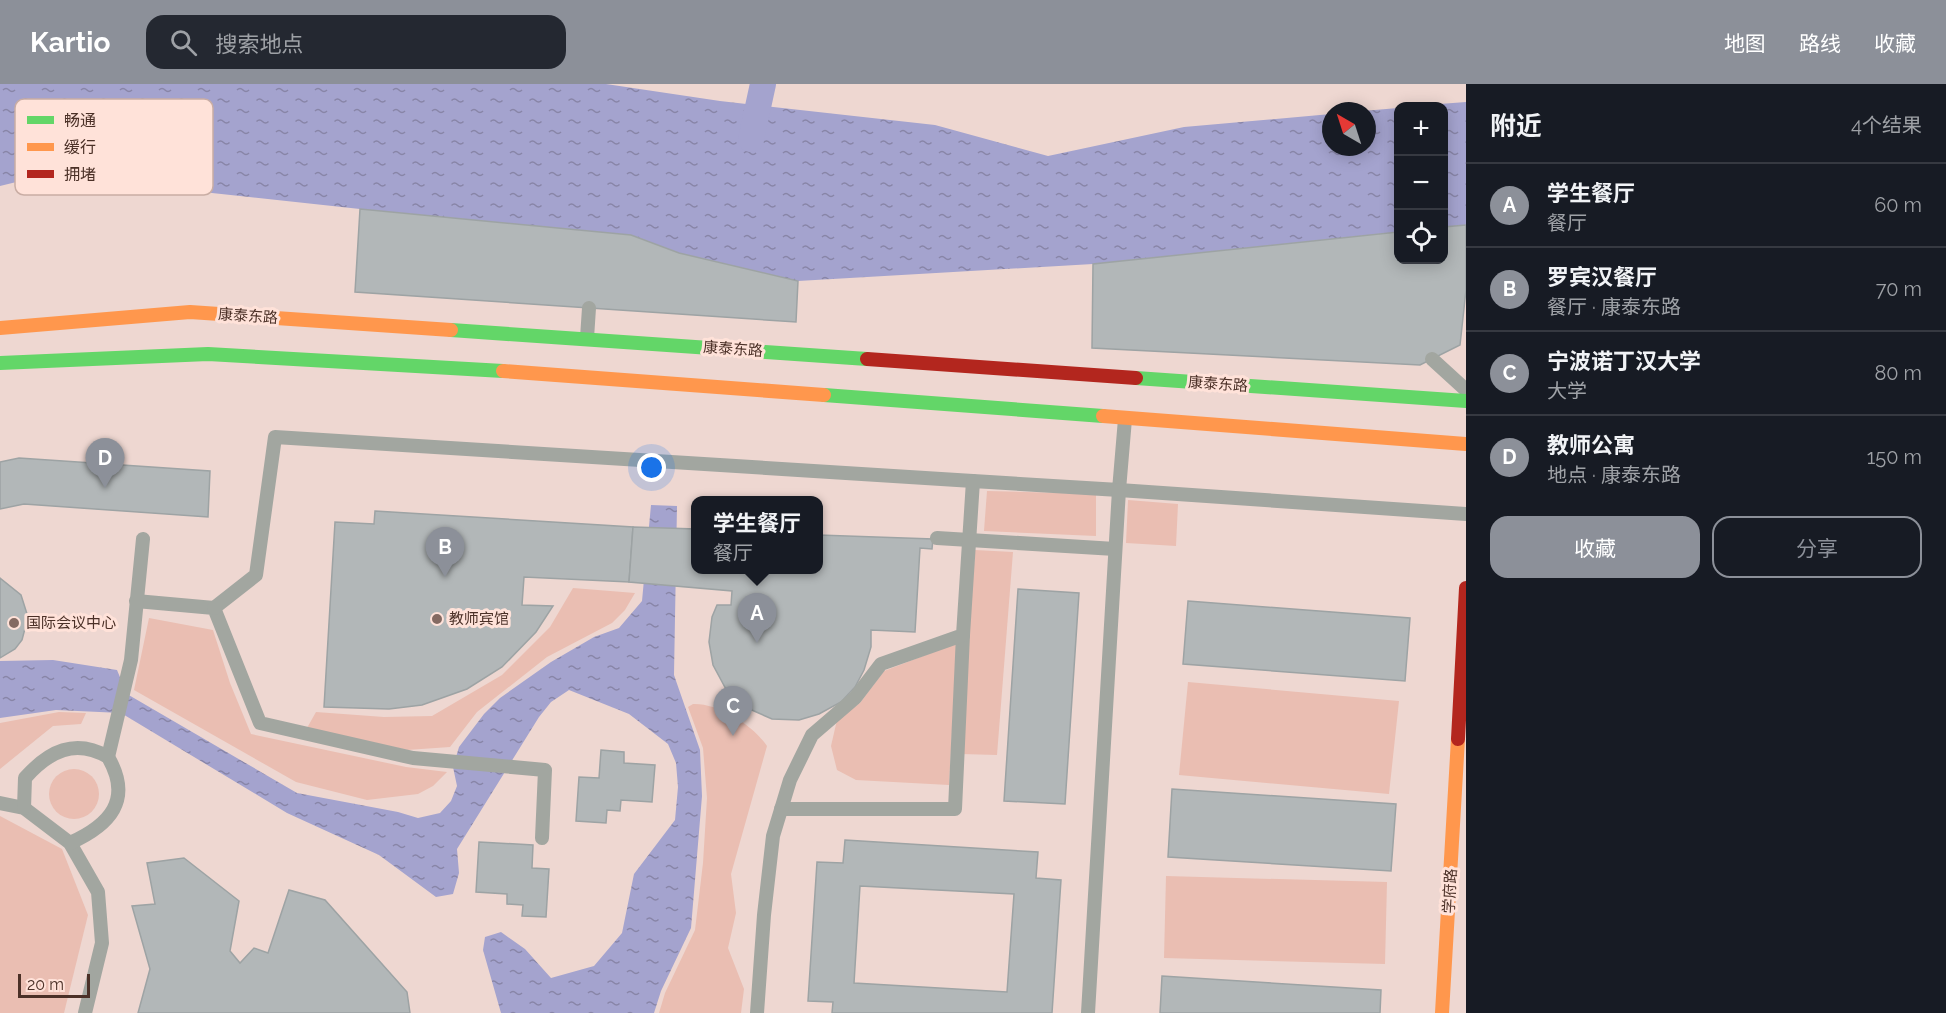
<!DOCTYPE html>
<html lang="zh">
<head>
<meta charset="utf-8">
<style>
  :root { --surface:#171b24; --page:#242831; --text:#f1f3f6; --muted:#9ea1a6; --line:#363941; --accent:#8c9099 }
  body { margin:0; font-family:Raleway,"Noto Sans SC",sans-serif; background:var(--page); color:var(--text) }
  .controls { position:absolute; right:18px; top:18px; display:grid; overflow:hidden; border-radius:12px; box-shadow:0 3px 15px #0003 }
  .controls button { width:54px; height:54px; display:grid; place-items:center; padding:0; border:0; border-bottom:2px solid var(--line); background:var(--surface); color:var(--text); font:30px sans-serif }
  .compass { position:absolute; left:1322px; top:18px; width:54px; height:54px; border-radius:50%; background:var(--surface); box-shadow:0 3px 15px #0003; rotate:321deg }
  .scale { position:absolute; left:18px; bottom:15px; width:72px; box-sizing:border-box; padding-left:6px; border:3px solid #4b3027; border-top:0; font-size:16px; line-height:21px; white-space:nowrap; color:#4b3027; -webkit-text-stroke:4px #ffe2d9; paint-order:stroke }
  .you { position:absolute; left:652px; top:384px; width:21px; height:21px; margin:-15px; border:4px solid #fff; border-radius:50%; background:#1a73e8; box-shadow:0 0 0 9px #1a73e833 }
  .badge { display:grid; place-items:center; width:39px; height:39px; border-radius:50%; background:var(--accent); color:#fff; font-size:20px; font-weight:700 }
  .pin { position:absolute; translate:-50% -50px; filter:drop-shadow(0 2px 3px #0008) }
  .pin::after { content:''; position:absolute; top:32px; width:21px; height:18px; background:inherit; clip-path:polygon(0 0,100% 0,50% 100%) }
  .popup { position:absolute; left:691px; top:412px; width:132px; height:78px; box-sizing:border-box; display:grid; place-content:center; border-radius:12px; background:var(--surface); filter:drop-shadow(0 2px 4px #0005); font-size:20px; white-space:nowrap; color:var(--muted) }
  .popup b { font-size:22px; color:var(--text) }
  .popup::after { content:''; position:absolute; left:50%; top:100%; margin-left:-12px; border:12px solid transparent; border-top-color:var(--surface) }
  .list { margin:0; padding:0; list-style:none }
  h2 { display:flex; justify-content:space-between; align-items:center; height:78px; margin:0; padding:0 24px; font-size:26px }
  h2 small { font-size:20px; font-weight:400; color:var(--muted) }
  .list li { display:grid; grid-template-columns:39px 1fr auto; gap:18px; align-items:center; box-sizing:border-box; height:84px; padding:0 24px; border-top:2px solid var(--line) }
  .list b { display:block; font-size:22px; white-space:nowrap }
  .list p { margin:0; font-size:20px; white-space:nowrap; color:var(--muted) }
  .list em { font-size:20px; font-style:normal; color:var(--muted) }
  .actions { display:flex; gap:12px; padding:18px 24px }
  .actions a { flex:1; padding:14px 0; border:2px solid var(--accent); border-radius:18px; text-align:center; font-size:21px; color:var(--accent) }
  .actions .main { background:var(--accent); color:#fff }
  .icon { flex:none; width:33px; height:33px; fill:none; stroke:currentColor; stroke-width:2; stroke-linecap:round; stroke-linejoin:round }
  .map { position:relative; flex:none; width:1466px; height:929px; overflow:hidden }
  header { display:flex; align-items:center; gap:36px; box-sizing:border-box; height:84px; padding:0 30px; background:var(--accent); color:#fff }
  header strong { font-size:28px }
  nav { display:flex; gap:33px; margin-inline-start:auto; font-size:21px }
  .search { width:420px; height:54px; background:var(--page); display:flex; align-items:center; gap:15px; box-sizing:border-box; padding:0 21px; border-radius:18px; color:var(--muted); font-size:22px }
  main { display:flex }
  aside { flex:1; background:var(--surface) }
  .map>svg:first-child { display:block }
</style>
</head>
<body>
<header>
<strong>Kartio</strong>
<div class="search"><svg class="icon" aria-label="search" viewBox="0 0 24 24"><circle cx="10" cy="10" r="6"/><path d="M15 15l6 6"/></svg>搜索地点</div>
<nav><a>地图</a><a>路线</a><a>收藏</a></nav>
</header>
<main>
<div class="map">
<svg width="1466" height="929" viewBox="0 0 1466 929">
  <defs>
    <pattern id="water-ripples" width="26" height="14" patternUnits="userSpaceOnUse" patternTransform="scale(1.5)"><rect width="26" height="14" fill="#a4a3ce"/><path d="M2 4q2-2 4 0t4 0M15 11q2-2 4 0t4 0" fill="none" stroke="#8885a7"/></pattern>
  </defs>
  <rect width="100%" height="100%" fill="#eed7d1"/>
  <g fill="#eabeb2">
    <polygon points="987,407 1096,410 1096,452 984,447"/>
    <polygon points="1128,416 1178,420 1176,462 1126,459"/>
    <polygon points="975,466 1013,468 997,671 961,670"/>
    <polygon points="573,504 635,509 625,526 612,539 547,573 477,628 450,663 407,666 307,644 316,628 384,633 432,632 502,591 550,543"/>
    <polygon points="149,534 213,546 230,599 251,650 406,683 447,688 433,702 418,710 367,716 296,698 134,606"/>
    <polygon points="957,559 949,701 856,696 837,686 831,662 837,636 860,619 884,587"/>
    <polygon points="1188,598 1399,617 1389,710 1179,691"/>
    <path d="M693,620C719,619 754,642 767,662L731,790L736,829L728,864L744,905L741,929H659L665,909L695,846L703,779L707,714L703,664L688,623Z"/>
    <polygon points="59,628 86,629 81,640 53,642 0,685 0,639"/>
    <circle cx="74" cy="710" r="25"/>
    <polygon points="0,732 62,765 88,831 64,929 0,929"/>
    <polygon points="1166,792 1387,798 1385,880 1164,874"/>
  </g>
  <g fill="url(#water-ripples)">
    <polygon points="0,0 606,0 720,17 935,41 1048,72 1184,43 1331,30 1331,63 1367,63 1367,27 1363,27 1398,24 1398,148 1093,180 798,197 679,169 631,151 360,125 45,91 0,102"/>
    <polygon points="1466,18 1466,141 1444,143 1444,22 1413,22"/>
    <polygon points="651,421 677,422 674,591 700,666 702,712 691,844 661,907 654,929 501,929 483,866 485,853 501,848 525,865 551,894 594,882 622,849 634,790 675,736 678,703 676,679 668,660 629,630 569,606 551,618 539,633 457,765 459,789 453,810 436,813 379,771 287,729 121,629 56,626 0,634 0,577 53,576 117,586 127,610 297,709 398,728 418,734 440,729 451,717 457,702 453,683 459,663 484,630 500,614 551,578 594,553 619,544 642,517"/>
  </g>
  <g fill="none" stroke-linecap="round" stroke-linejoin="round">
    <polyline stroke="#a4a3ce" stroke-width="26" points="751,55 763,0"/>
  </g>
  <g fill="#b2b7b8" stroke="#9da3a4" stroke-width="1.5" fill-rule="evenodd">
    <polygon points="360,125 631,151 679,169 798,197 796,238 355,208"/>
    <polygon points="1466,141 1466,206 1460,261 1420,281 1092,264 1093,180 1398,148 1398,176 1444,176 1444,143"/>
    <polygon points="19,374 210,387 208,433 24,420 0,425 0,378"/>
    <polygon points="375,427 633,443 629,498 524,493 522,521 553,522 536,548 502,583 467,605 422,621 389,625 324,623 335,438 374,440"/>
    <polygon points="633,443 696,445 696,486 819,486 819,451 933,455 932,465 920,464 915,548 871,546 871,563 864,586 855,603 841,618 819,630 799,636 772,635 745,623 727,607 713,581 709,558 712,533 717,521 731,521 732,507 629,498"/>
    <polygon points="0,494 21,511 28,533 22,556 15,565 0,574"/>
    <polygon points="1018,505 1079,509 1065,720 1004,717"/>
    <polygon points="1188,517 1410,534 1405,597 1183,580"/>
    <polygon points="601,666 624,668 624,679 655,681 652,718 621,716 620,727 607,726 606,739 576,737 579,693 599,694"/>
    <polygon points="1172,705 1396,720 1391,787 1168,773"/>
    <path d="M845,756L1038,768L1036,794L1061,796L1052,929H832L833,918L808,917L817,778L843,779ZM860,802L1014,810L1007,908L854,899Z"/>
    <polygon points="479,758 533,761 532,784 549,785 546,833 522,832 523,821 507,820 507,810 476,808"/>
    <polygon points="184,774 239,817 230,867 240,879 254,864 268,869 289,806 325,816 407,908 410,929 138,929 150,885 132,822 155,820 147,779"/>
    <polygon points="1162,892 1381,906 1380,929 1160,929"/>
  </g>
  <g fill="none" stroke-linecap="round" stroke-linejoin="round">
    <g stroke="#a2a6a0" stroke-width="14">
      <polyline points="587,254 589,224"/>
      <polyline points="1432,275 1466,306"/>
      <polyline points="937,454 1115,465"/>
      <polyline points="136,517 214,524 260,639 413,674 545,686 542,754"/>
      <polyline points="214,524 256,491 275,353 973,397"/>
      <polyline points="108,673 131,576 143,455"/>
      <polyline points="0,719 24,724 70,759 98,808 102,859 85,929"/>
      <path d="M24,724L25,694C49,667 75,654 108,673C133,716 110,741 70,759"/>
      <polyline points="781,725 955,725 963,551"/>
      <polyline points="757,929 764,831 773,752 790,696 812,651 855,614 881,580 963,551 973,397 1119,406 1125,335"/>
      <polyline points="1088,929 1119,406 1466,430"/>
    </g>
    <g stroke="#63d668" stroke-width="14">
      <polyline points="451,246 867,275"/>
      <polyline points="0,279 208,270 503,287"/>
      <polyline points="1136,294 1466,317"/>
      <polyline points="824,311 1103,332"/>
    </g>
    <g stroke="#ff974d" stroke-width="14">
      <polyline points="0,244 190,228 451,246"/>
      <polyline points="503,287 824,311"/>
      <polyline points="1103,332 1466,360"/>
      <polyline points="1442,929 1458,655"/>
    </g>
    <g stroke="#b3261e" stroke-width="14">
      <polyline points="867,275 1136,294"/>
      <polyline points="1458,655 1466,504"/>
    </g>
  </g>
  <g fill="#846a62" stroke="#ffe2d9" stroke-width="2">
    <circle cx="437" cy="535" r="6"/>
    <circle cx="14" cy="539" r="6"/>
  </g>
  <g text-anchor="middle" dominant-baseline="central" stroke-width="6" stroke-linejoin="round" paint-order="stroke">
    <g font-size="15" fill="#4b3027" stroke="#ffe2d9">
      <text transform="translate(248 232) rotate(4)">康泰东路</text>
      <text transform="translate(733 265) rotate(4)">康泰东路</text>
      <text transform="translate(1218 300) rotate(4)">康泰东路</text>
      <text transform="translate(1450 807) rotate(-87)">学府路</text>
    </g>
    <g font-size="15" fill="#4b3027" stroke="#ffe2d9" text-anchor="start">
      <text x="449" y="535">教师宾馆</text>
      <text x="26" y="539">国际会议中心</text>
    </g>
  </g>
  <rect x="15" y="15" width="198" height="96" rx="9" fill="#ffe2d9" stroke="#c9ada4" stroke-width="1.5"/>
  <rect x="27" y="32" width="27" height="8" fill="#63d668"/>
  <rect x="27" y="59" width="27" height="8" fill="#ff974d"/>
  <rect x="27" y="86" width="27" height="8" fill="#b3261e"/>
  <g font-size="16" fill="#4b3027">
    <text x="64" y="42">畅通</text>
    <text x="64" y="69">缓行</text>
    <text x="64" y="96">拥堵</text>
  </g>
</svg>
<div class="controls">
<button>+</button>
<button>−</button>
<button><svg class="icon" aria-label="locate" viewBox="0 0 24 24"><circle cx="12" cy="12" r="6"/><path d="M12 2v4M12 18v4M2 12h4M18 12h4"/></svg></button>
</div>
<svg class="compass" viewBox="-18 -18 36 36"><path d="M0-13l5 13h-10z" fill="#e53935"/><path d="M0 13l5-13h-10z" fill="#9ea1a6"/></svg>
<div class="scale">20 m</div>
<div class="you"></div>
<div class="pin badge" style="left:757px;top:559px">A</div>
<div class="popup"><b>学生餐厅</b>餐厅</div>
<div class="pin badge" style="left:445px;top:493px">B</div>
<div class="pin badge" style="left:733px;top:652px">C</div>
<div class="pin badge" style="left:105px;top:404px">D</div>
</div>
<aside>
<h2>附近<small>4个结果</small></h2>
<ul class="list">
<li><span class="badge">A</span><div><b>学生餐厅</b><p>餐厅</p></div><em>60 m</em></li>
<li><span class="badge">B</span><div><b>罗宾汉餐厅</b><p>餐厅 · 康泰东路</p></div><em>70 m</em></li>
<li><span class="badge">C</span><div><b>宁波诺丁汉大学</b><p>大学</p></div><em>80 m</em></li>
<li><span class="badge">D</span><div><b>教师公寓</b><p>地点 · 康泰东路</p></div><em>150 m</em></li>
</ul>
<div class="actions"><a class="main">收藏</a><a>分享</a></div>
</aside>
</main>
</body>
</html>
